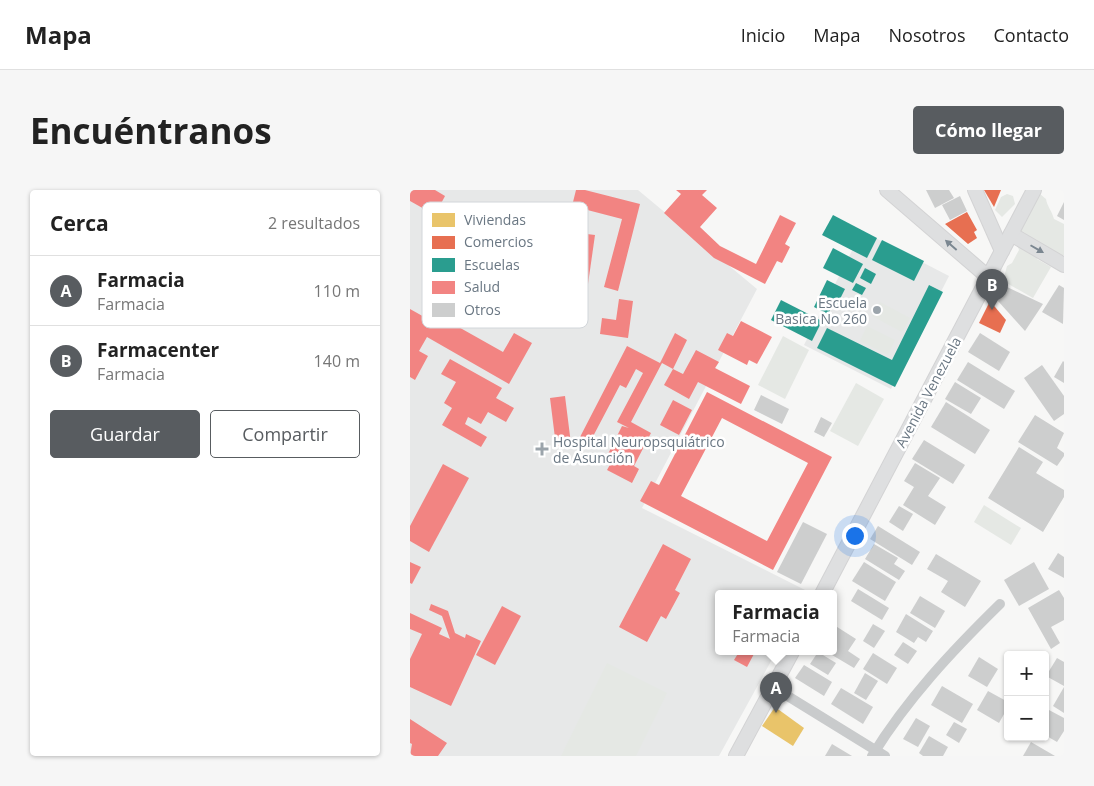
<!DOCTYPE html>
<html lang="es">
<head>
<meta charset="utf-8">
<style>
  :root { --surface:#fff; --page:#f6f6f6; --text:#222; --muted:#767676; --line:#e0e0e0; --accent:#585c60 }
  body { margin:0; font-family:"Open Sans",sans-serif; background:var(--page); color:var(--text) }
  .controls { position:absolute; right:15px; bottom:15px; display:grid; overflow:hidden; border-radius:5px; box-shadow:0 1px 4px #0004 }
  .controls button { width:45px; height:45px; display:grid; place-items:center; padding:0; border:0; border-bottom:1px solid var(--line); background:var(--surface); color:var(--text); font:25px sans-serif }
  .you { position:absolute; left:444px; top:345px; width:18px; height:18px; margin:-12px; border:4px solid #fff; border-radius:50%; background:#1a73e8; box-shadow:0 0 0 8px #1a73e833 }
  .badge { display:grid; place-items:center; width:32px; height:32px; border-radius:50%; background:var(--accent); color:#fff; font-size:16px; font-weight:700 }
  .pin { position:absolute; translate:-50% -41px; filter:drop-shadow(0 1px 2px #0008) }
  .pin::after { content:''; position:absolute; top:26px; width:18px; height:15px; background:inherit; clip-path:polygon(0 0,100% 0,50% 100%) }
  .popup { position:absolute; left:305px; top:400px; width:122px; height:65px; box-sizing:border-box; display:grid; place-content:center; border-radius:5px; background:var(--surface); filter:drop-shadow(0 1px 4px #0005); font-size:16px; white-space:nowrap; color:var(--muted) }
  .popup b { font-size:19px; color:var(--text) }
  .popup::after { content:''; position:absolute; left:50%; top:100%; margin-left:-10px; border:10px solid transparent; border-top-color:var(--surface) }
  .list { margin:0; padding:0; list-style:none }
  h2 { display:flex; justify-content:space-between; align-items:center; height:65px; margin:0; padding:0 20px; font-size:21px }
  h2 small { font-size:16px; font-weight:400; color:var(--muted) }
  .list li { display:grid; grid-template-columns:32px 1fr auto; gap:15px; align-items:center; box-sizing:border-box; height:70px; padding:0 20px; border-top:1px solid var(--line) }
  .list b { display:block; font-size:19px; white-space:nowrap }
  .list p { margin:0; font-size:16px; white-space:nowrap; color:var(--muted) }
  .list em { font-size:16px; font-style:normal; color:var(--muted) }
  .actions { display:flex; gap:10px; padding:15px 20px }
  .actions a { flex:1; padding:11px 0; border:1px solid var(--accent); border-radius:5px; text-align:center; font-size:18px; color:var(--accent) }
  .actions .main { background:var(--accent); color:#fff }
  .map { position:relative; flex:none; width:654px; height:566px; overflow:hidden; border-radius:5px }
  header { display:flex; align-items:center; gap:30px; box-sizing:border-box; height:70px; padding:0 25px; background:var(--surface); border-bottom:1px solid var(--line) }
  header strong { font-size:24px }
  nav { display:flex; gap:28px; margin-inline-start:auto; font-size:18px }
  .intro { display:flex; align-items:center; justify-content:space-between; box-sizing:border-box; height:120px; padding:0 30px }
  h1 { margin:0; font-size:35px }
  .button { padding:12px 22px; border-radius:5px; background:var(--accent); color:#fff; font-size:18px; font-weight:700 }
  main { display:flex; gap:30px; padding:0 30px }
  aside { flex:1; background:var(--surface); border-radius:5px; box-shadow:0 1px 4px #0004 }
  .map>svg:first-child { display:block }
</style>
</head>
<body>
<header>
<strong>Mapa</strong>
<nav><a>Inicio</a><a>Mapa</a><a>Nosotros</a><a>Contacto</a></nav>
</header>
<div class="intro"><h1>Encuéntranos</h1><a class="button">Cómo llegar</a></div>
<main>
<aside>
<h2>Cerca<small>2 resultados</small></h2>
<ul class="list">
<li><span class="badge">A</span><div><b>Farmacia</b><p>Farmacia</p></div><em>110 m</em></li>
<li><span class="badge">B</span><div><b>Farmacenter</b><p>Farmacia</p></div><em>140 m</em></li>
</ul>
<div class="actions"><a class="main">Guardar</a><a>Compartir</a></div>
</aside>
<div class="map">
<svg width="654" height="566" viewBox="0 0 654 566">
  <rect width="100%" height="100%" fill="#f7f7f6"/>
  <g fill="#e7e8e8">
    <polygon points="0,0 228,0 347,99 232,318 399,402 398,404 308,404 308,462 366,462 309,566 0,566"/>
    <polygon points="452,41 539,86 481,199 394,155"/>
  </g>
  <g fill="#e5e8e4">
    <polygon points="597,4 603,6 605,14 592,27 585,20 591,7"/>
    <path d="M630,4L636,9C637,16 642,21 644,29L654,34V65H626L627,69L641,77L623,108L593,91L597,76L602,73L609,60L604,46Z"/>
    <polygon points="17,102 39,115 33,126 11,113"/>
    <polygon points="470,112 500,128 492,142 462,126"/>
    <polygon points="457,136 485,150 478,165 450,151"/>
    <polygon points="373,146 399,160 375,209 348,195"/>
    <polygon points="446,193 474,209 448,256 420,241"/>
    <polygon points="574,315 611,338 601,355 564,332"/>
    <polygon points="197,473 257,503 226,566 151,566"/>
  </g>
  <polygon fill="#e9c46a" points="365,517 394,538 383,556 352,536"/>
  <g fill="#e76f51">
    <polygon points="574,0 591,0 584,17"/>
    <polygon points="557,22 567,40 564,42 567,48 558,54 535,34"/>
    <polygon points="580,111 596,130 590,143 569,133"/>
  </g>
  <g fill="#2a9d8f">
    <polygon points="423,25 467,48 457,68 412,45"/>
    <polygon points="472,50 514,71 504,91 462,70"/>
    <polygon points="423,58 453,74 443,93 413,78"/>
    <polygon points="455,78 466,84 461,94 450,88"/>
    <polygon points="417,90 435,99 426,117 423,115 418,124 404,117"/>
    <polygon points="446,93 456,98 452,105 442,100"/>
    <polygon points="519,95 533,102 485,197 407,158 417,138 482,170"/>
    <polygon points="371,110 412,131 402,151 361,130"/>
  </g>
  <g fill="#f28482" fill-rule="evenodd">
    <polygon points="0,0 25,0 35,6 25,25 0,11"/>
    <polygon points="166,0 175,0 230,14 208,101 194,97 212,29 162,16"/>
    <polygon points="266,0 297,0 292,5 307,18 290,37 310,56 346,74 370,25 386,33 375,54 380,57 372,73 367,71 355,94 304,68 254,23 271,4"/>
    <polygon points="169,43 185,45 176,108 160,106"/>
    <polygon points="209,109 223,111 218,148 190,144 192,128 206,130"/>
    <polygon points="0,119 25,133 29,126 93,162 104,143 122,153 99,194 17,147 9,161 18,166 5,190 0,187"/>
    <polygon points="156,123 172,126 170,138 154,135"/>
    <polygon points="331,131 362,147 347,174 339,170 337,175 308,160 317,143 323,146"/>
    <polygon points="265,143 277,150 263,179 252,173 221,232 241,243 224,276 229,279 222,293 197,280 202,271 196,268 212,236 219,238 207,232 233,183 226,179 216,198 210,195 179,254 169,249 217,156 250,173"/>
    <polygon points="286,160 309,172 305,178 340,196 331,214 288,192 279,209 254,195 263,179 273,184"/>
    <polygon points="40,169 92,198 86,208 104,218 96,232 78,222 71,234 58,227 55,234 77,247 71,257 32,235 42,218 34,213 46,192 31,184"/>
    <path d="M297,202L422,267L363,380L230,311L241,291L249,295ZM312,228L398,273L357,351L271,306Z"/>
    <polygon points="155,206 161,254 146,256 140,208"/>
    <polygon points="263,210 282,220 269,245 250,235"/>
    <polygon points="33,274 59,288 19,362 0,351 0,336"/>
    <polygon points="253,354 281,369 265,400 270,403 256,429 251,426 237,452 209,437"/>
    <polygon points="0,372 11,377 2,394 0,393"/>
    <polygon points="21,414 38,421 45,443 55,448 56,444 71,451 41,516 0,497 0,469 12,444 0,439 0,423 32,438 29,444 40,449 32,426 19,420"/>
    <polygon points="92,416 111,426 85,475 66,465"/>
    <polygon points="329,462 345,462 337,477 324,470"/>
    <polygon points="0,529 37,553 28,566 0,566 2,554 0,553"/>
  </g>
  <g fill="#cdcece">
    <polygon points="516,0 539,0 544,8 525,18"/>
    <polygon points="550,6 557,21 540,30 532,15"/>
    <polygon points="654,12 654,30 647,26"/>
    <polygon points="649,95 654,98 653,134 632,122"/>
    <polygon points="595,96 633,114 615,141 588,111"/>
    <polygon points="570,143 600,162 589,181 558,162"/>
    <polygon points="653,171 654,172 654,193 644,187"/>
    <polygon points="558,172 605,201 594,219 547,190"/>
    <polygon points="632,175 654,206 654,224 644,231 614,188"/>
    <polygon points="545,192 571,208 561,224 535,209"/>
    <polygon points="351,205 379,219 372,234 344,220"/>
    <polygon points="536,212 580,240 565,264 521,237"/>
    <polygon points="625,225 654,243 647,258 654,263 654,266 647,276 608,252"/>
    <polygon points="411,227 422,233 414,247 404,242"/>
    <polygon points="514,250 555,275 543,294 502,269"/>
    <polygon points="609,257 633,272 626,283 654,300 654,307 633,342 578,308"/>
    <polygon points="505,273 530,288 518,306 536,317 525,335 493,315 504,297 494,291"/>
    <polygon points="489,316 503,324 493,341 479,332"/>
    <polygon points="393,332 417,344 391,394 367,382"/>
    <polygon points="468,336 510,362 502,375 460,349"/>
    <polygon points="464,354 488,368 484,374 495,381 489,390 455,369"/>
    <polygon points="648,363 654,367 654,388 638,379"/>
    <polygon points="526,364 571,391 555,417 531,402 538,391 517,379"/>
    <polygon points="454,372 486,392 475,411 442,391"/>
    <polygon points="624,372 639,399 609,416 594,390"/>
    <polygon points="448,399 479,418 472,430 441,411"/>
    <polygon points="649,400 654,408 654,430 641,437 650,453 641,459 618,418"/>
    <polygon points="510,406 535,421 525,438 500,423"/>
    <polygon points="496,424 523,441 516,452 508,447 504,453 486,442"/>
    <polygon points="463,434 475,441 464,458 453,451"/>
    <polygon points="424,435 446,449 438,461 450,469 444,478 417,462 424,462"/>
    <polygon points="493,452 507,461 498,474 484,465"/>
    <polygon points="408,462 426,473 418,485 400,474"/>
    <polygon points="463,463 487,478 477,494 453,479"/>
    <polygon points="569,467 588,479 577,497 558,486"/>
    <polygon points="647,468 654,472 654,496 636,486"/>
    <polygon points="394,475 422,492 414,506 385,488"/>
    <polygon points="455,483 468,491 456,510 444,503"/>
    <polygon points="532,496 563,514 552,533 521,515"/>
    <polygon points="654,497 654,523 643,516"/>
    <polygon points="431,498 463,517 453,534 421,514"/>
    <polygon points="578,501 598,512 598,517 589,533 567,520"/>
    <polygon points="639,520 654,528 654,541 647,552 635,545 635,526"/>
    <polygon points="506,528 520,536 508,557 493,549"/>
    <polygon points="544,532 557,539 549,553 536,545"/>
    <polygon points="519,546 538,557 533,566 513,566 509,563"/>
    <polygon points="621,552 645,566 613,566"/>
    <polygon points="422,554 442,566 415,566"/>
  </g>
  <g fill="none" stroke-linecap="round" stroke-linejoin="round">
    <g stroke="#d3d3d4" stroke-width="16">
      <g id="secondary">
        <polyline points="477,0 578,87"/>
        <polyline points="565,0 592,61"/>
        <polyline points="601,44 654,75"/>
        <polyline points="412,404 624,0"/>
        <polyline points="326,566 382,462"/>
      </g>
    </g>
    <g stroke="#c9cbcc" stroke-width="10">
      <polyline points="363,497 475,566"/>
      <path d="M462,566C497,509 542,461 590,414"/>
    </g>
    <use href="#secondary" stroke="#dedfe0" stroke-width="14"/>
  </g>
  <defs><path id="oneway-solid" d="M-6-.8H1V-3.2L6.5 0L1 3.2V.8H-6Z" transform="scale(1.25)"/></defs>
  <g fill="#7b8791">
    <use href="#oneway-solid" transform="translate(541 55) rotate(-139)"/>
    <use href="#oneway-solid" transform="translate(627 59) rotate(30)"/>
  </g>
  <g fill="#9ba4ab" stroke="#fff" stroke-width="2">
    <circle cx="467" cy="120" r="5"/>
    <path d="M129.5 251.5h5v5h5v5h-5v5h-5v-5h-5v-5h5z"/>
  </g>
  <g text-anchor="middle" dominant-baseline="central" stroke-width="5" stroke-linejoin="round" paint-order="stroke">
    <g font-size="14" fill="#6a7783" stroke="#fff" text-anchor="end">
      <text x="457" y="112">Escuela<tspan x="457" dy="16">Basica No 260</tspan></text>
      <text x="143" y="251" text-anchor="start">Hospital Neuropsquiátrico<tspan x="143" dy="16">de Asunción</tspan></text>
    </g>
    <g font-size="14" fill="#6a7783" stroke="#fff">
      <text transform="translate(518 202) rotate(-62)">Avenida Venezuela</text>
    </g>
  </g>
  <rect x="12" y="12" width="166" height="126" rx="8" fill="#fff" stroke="#d2d6da" stroke-width="1"/>
  <rect x="22" y="23" width="23" height="14" fill="#e9c46a"/>
  <rect x="22" y="46" width="23" height="13" fill="#e76f51"/>
  <rect x="22" y="68" width="23" height="14" fill="#2a9d8f"/>
  <rect x="22" y="91" width="23" height="13" fill="#f28482"/>
  <rect x="22" y="113" width="23" height="14" fill="#cdcece"/>
  <g font-size="14" fill="#6a7783">
    <text x="54" y="35">Viviendas</text>
    <text x="54" y="57">Comercios</text>
    <text x="54" y="80">Escuelas</text>
    <text x="54" y="102">Salud</text>
    <text x="54" y="125">Otros</text>
  </g>
</svg>
<div class="controls">
<button>+</button>
<button>−</button>
</div>
<div class="you"></div>
<div class="pin badge" style="left:366px;top:523px">A</div>
<div class="popup"><b>Farmacia</b>Farmacia</div>
<div class="pin badge" style="left:582px;top:120px">B</div>
</div>
</main>
</body>
</html>
